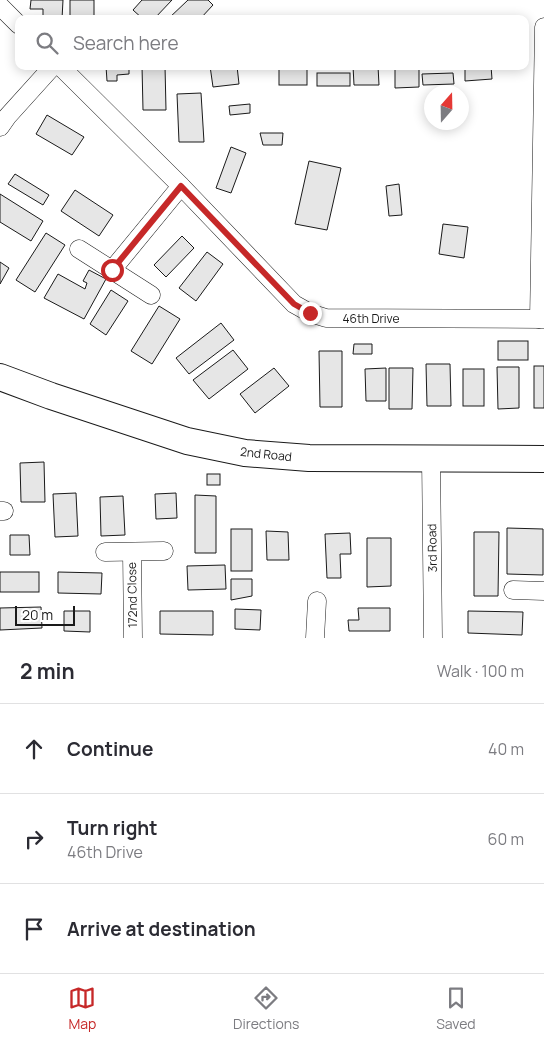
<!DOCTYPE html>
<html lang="en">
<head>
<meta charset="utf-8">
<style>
  :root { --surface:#fff; --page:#f2f2f3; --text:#2b2b33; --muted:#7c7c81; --line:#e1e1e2; --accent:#c62828 }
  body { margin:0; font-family:Manrope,sans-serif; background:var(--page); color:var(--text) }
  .compass { position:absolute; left:424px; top:85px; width:45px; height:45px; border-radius:50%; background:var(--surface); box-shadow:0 2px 12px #0003; rotate:20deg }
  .scale { position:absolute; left:15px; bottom:12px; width:60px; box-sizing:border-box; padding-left:5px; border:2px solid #1a1a1a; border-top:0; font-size:14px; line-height:18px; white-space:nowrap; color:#1a1a1a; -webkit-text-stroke:4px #fff; paint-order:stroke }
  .stop { position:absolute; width:15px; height:15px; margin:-11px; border:4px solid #c62828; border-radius:50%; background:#fff }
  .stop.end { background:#c62828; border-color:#fff; box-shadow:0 1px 5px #0008 }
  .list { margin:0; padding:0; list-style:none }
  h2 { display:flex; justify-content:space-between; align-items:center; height:65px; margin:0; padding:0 20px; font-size:21px }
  h2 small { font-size:16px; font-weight:400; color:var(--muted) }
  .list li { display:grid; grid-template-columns:32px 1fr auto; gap:15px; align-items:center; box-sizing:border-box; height:90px; padding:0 20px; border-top:1px solid var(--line) }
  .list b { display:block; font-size:19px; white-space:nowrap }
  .list p { margin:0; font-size:16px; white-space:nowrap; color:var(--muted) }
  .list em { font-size:16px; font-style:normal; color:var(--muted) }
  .icon { flex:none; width:28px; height:28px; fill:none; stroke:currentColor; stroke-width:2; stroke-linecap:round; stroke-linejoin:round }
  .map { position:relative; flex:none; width:544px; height:638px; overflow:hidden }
  .search { position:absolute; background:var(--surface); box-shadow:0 2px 12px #0003; left:15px; right:15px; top:15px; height:55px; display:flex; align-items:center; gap:12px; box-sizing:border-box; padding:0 18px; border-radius:10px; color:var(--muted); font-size:19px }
  .sheet { height:335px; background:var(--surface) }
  nav { display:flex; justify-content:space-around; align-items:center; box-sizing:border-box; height:70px; border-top:1px solid var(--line); background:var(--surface); font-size:14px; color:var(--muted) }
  nav a { display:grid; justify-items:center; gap:2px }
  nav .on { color:var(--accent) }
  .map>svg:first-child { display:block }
</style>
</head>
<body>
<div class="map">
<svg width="544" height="638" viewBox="0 0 544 638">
  <rect width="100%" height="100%" fill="#fff"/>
  <g fill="#e6e6e6" stroke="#1a1a1a">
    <polygon points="31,0 63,0 62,19 43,19 43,9 30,9"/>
    <rect x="70" y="0" width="24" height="19"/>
    <polygon points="142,0 172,0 154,19 143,19 133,10"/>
    <polygon points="188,0 208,0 213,5 200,19 168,19"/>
    <polygon points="106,66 129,66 129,74 117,75 117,81 107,81"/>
    <polygon points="142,66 165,66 166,110 143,110"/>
    <polygon points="210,66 237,66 239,84 213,87"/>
    <rect x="279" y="66" width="28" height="19"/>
    <polygon points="353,66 378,66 379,85 354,85"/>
    <polygon points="395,66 419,66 419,87 395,88"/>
    <polygon points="465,66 491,66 492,79 465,81"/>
    <rect x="317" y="73" width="33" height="13"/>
    <polygon points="453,73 454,84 423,85 422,74"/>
    <polygon points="201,93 204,142 179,142 177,94"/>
    <polygon points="250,104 250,113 230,115 229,106"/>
    <polygon points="47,115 84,137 72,155 36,134"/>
    <polygon points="260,133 283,133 282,145 263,145"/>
    <polygon points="231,147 246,153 231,193 216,188"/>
    <polygon points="309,161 341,168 327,230 295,224"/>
    <polygon points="15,174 49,195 43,205 8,184"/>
    <polygon points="399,184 402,215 389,216 386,186"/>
    <polygon points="75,190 113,215 99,236 61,211"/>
    <polygon points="0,194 43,221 31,241 0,222"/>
    <polygon points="443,224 468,227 464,258 439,254"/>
    <polygon points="46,233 65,245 35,292 16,280"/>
    <polygon points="182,236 194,248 166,277 154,265"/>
    <polygon points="207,252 223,264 196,301 179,288"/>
    <polygon points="0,262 9,268 0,284"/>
    <polygon points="89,270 106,279 84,319 44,298 58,274 85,289 87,283 83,281"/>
    <polygon points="111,290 128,301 106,335 90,324"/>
    <polygon points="159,306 180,319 152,364 131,351"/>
    <polygon points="221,323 234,340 189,374 176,358"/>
    <rect x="498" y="341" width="30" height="19"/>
    <polygon points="354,344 372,344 372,354 353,354"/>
    <polygon points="233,350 248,369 209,399 193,380"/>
    <polygon points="319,351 342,351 342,407 320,407"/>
    <polygon points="426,364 450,364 451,406 427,406"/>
    <rect x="534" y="366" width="10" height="42"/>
    <polygon points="497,367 519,367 519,408 498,409"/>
    <polygon points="274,368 289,386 255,413 240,394"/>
    <polygon points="386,368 386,401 366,401 365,369"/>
    <polygon points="389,368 413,368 412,409 389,409"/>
    <rect x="463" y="369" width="21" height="37"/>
    <polygon points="44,462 45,502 21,502 20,463"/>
    <rect x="207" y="474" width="13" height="11"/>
    <polygon points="76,493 78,536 55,537 53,494"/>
    <polygon points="176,493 177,518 156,519 155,494"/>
    <polygon points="195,495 216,496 216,553 195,553"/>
    <polygon points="123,496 125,535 101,536 100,497"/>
    <polygon points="507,528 543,529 543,575 507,574"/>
    <rect x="231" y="529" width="21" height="42"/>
    <polygon points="266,531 288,532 289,560 267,560"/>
    <polygon points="474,532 499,532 498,596 474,596"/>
    <polygon points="350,533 351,554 340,554 341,578 327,578 325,534"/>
    <polygon points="10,535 29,535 30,555 10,555"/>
    <polygon points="367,538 391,538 391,586 367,587"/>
    <polygon points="225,565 226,589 188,590 187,566"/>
    <rect x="0" y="572" width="39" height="20"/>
    <polygon points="58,572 102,573 101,594 58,593"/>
    <polygon points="231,579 252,579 252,596 231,600"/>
    <polygon points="41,607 42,628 0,630 0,608"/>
    <polygon points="358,608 390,608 390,631 349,631 348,620 359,620"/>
    <polygon points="235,609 261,610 260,630 235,629"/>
    <polygon points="64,611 90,611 90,632 64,631"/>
    <polygon points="160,611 213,611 213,635 160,634"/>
    <polygon points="468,611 523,612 522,635 468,633"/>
  </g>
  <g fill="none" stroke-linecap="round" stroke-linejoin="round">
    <g stroke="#1a1a1a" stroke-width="19">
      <g id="street">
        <polyline points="0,6 19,25"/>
        <polyline points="60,66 181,186 294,304 310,313 326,318 544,319"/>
        <polyline points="0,127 7,117 53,66"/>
        <polyline points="79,249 151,295"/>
        <polyline points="112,270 181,186"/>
        <polyline points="539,319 544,27"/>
        <polyline points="431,458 433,638"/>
        <polyline points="0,511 4,511"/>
        <polyline points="105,552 164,551"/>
        <polyline points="132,552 133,638"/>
        <polyline points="513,590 544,591"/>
        <polyline points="315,638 317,601"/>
      </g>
    </g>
    <g stroke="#1a1a1a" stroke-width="28">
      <polyline id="secondary" points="0,377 51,396 187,441 245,453 309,458 544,459"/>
    </g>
    <use href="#street" stroke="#fff" stroke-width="18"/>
    <use href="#secondary" stroke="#fff" stroke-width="26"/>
  </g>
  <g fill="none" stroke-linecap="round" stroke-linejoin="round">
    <polyline stroke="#c62828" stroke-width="6" points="112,270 181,186 294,304 310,313"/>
  </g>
  <g text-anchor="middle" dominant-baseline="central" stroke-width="4" stroke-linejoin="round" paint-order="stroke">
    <g font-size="12" fill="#1a1a1a" stroke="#fff">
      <text x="371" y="318">46th Drive</text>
      <text transform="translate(266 454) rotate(6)">2nd Road</text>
      <text transform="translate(432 548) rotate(-91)">3rd Road</text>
      <text transform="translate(132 595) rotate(-91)">172nd Close</text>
    </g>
  </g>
</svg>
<svg class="compass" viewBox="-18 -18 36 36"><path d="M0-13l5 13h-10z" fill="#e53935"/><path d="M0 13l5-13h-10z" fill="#7c7c81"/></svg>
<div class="scale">20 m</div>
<div class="stop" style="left:112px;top:270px"></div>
<div class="stop end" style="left:310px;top:313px"></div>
<div class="search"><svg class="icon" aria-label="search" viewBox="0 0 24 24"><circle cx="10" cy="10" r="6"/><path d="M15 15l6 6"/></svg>Search here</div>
</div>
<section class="sheet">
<h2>2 min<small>Walk · 100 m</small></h2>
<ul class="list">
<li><svg class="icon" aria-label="ahead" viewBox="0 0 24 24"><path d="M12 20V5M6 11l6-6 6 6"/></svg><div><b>Continue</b></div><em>40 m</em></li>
<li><svg class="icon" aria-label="right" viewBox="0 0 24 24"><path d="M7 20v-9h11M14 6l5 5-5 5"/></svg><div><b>Turn right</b><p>46th Drive</p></div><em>60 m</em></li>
<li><svg class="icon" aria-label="arrive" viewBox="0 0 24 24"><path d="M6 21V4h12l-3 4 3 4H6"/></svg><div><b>Arrive at destination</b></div></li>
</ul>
</section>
<nav>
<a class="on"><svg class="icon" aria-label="map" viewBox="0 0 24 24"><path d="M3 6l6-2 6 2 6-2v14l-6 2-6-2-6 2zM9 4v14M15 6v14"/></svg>Map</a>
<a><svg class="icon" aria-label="directions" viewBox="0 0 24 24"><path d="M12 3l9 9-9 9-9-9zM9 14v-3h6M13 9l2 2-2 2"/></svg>Directions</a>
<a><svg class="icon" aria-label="saved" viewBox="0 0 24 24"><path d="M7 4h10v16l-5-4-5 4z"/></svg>Saved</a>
</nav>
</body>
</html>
